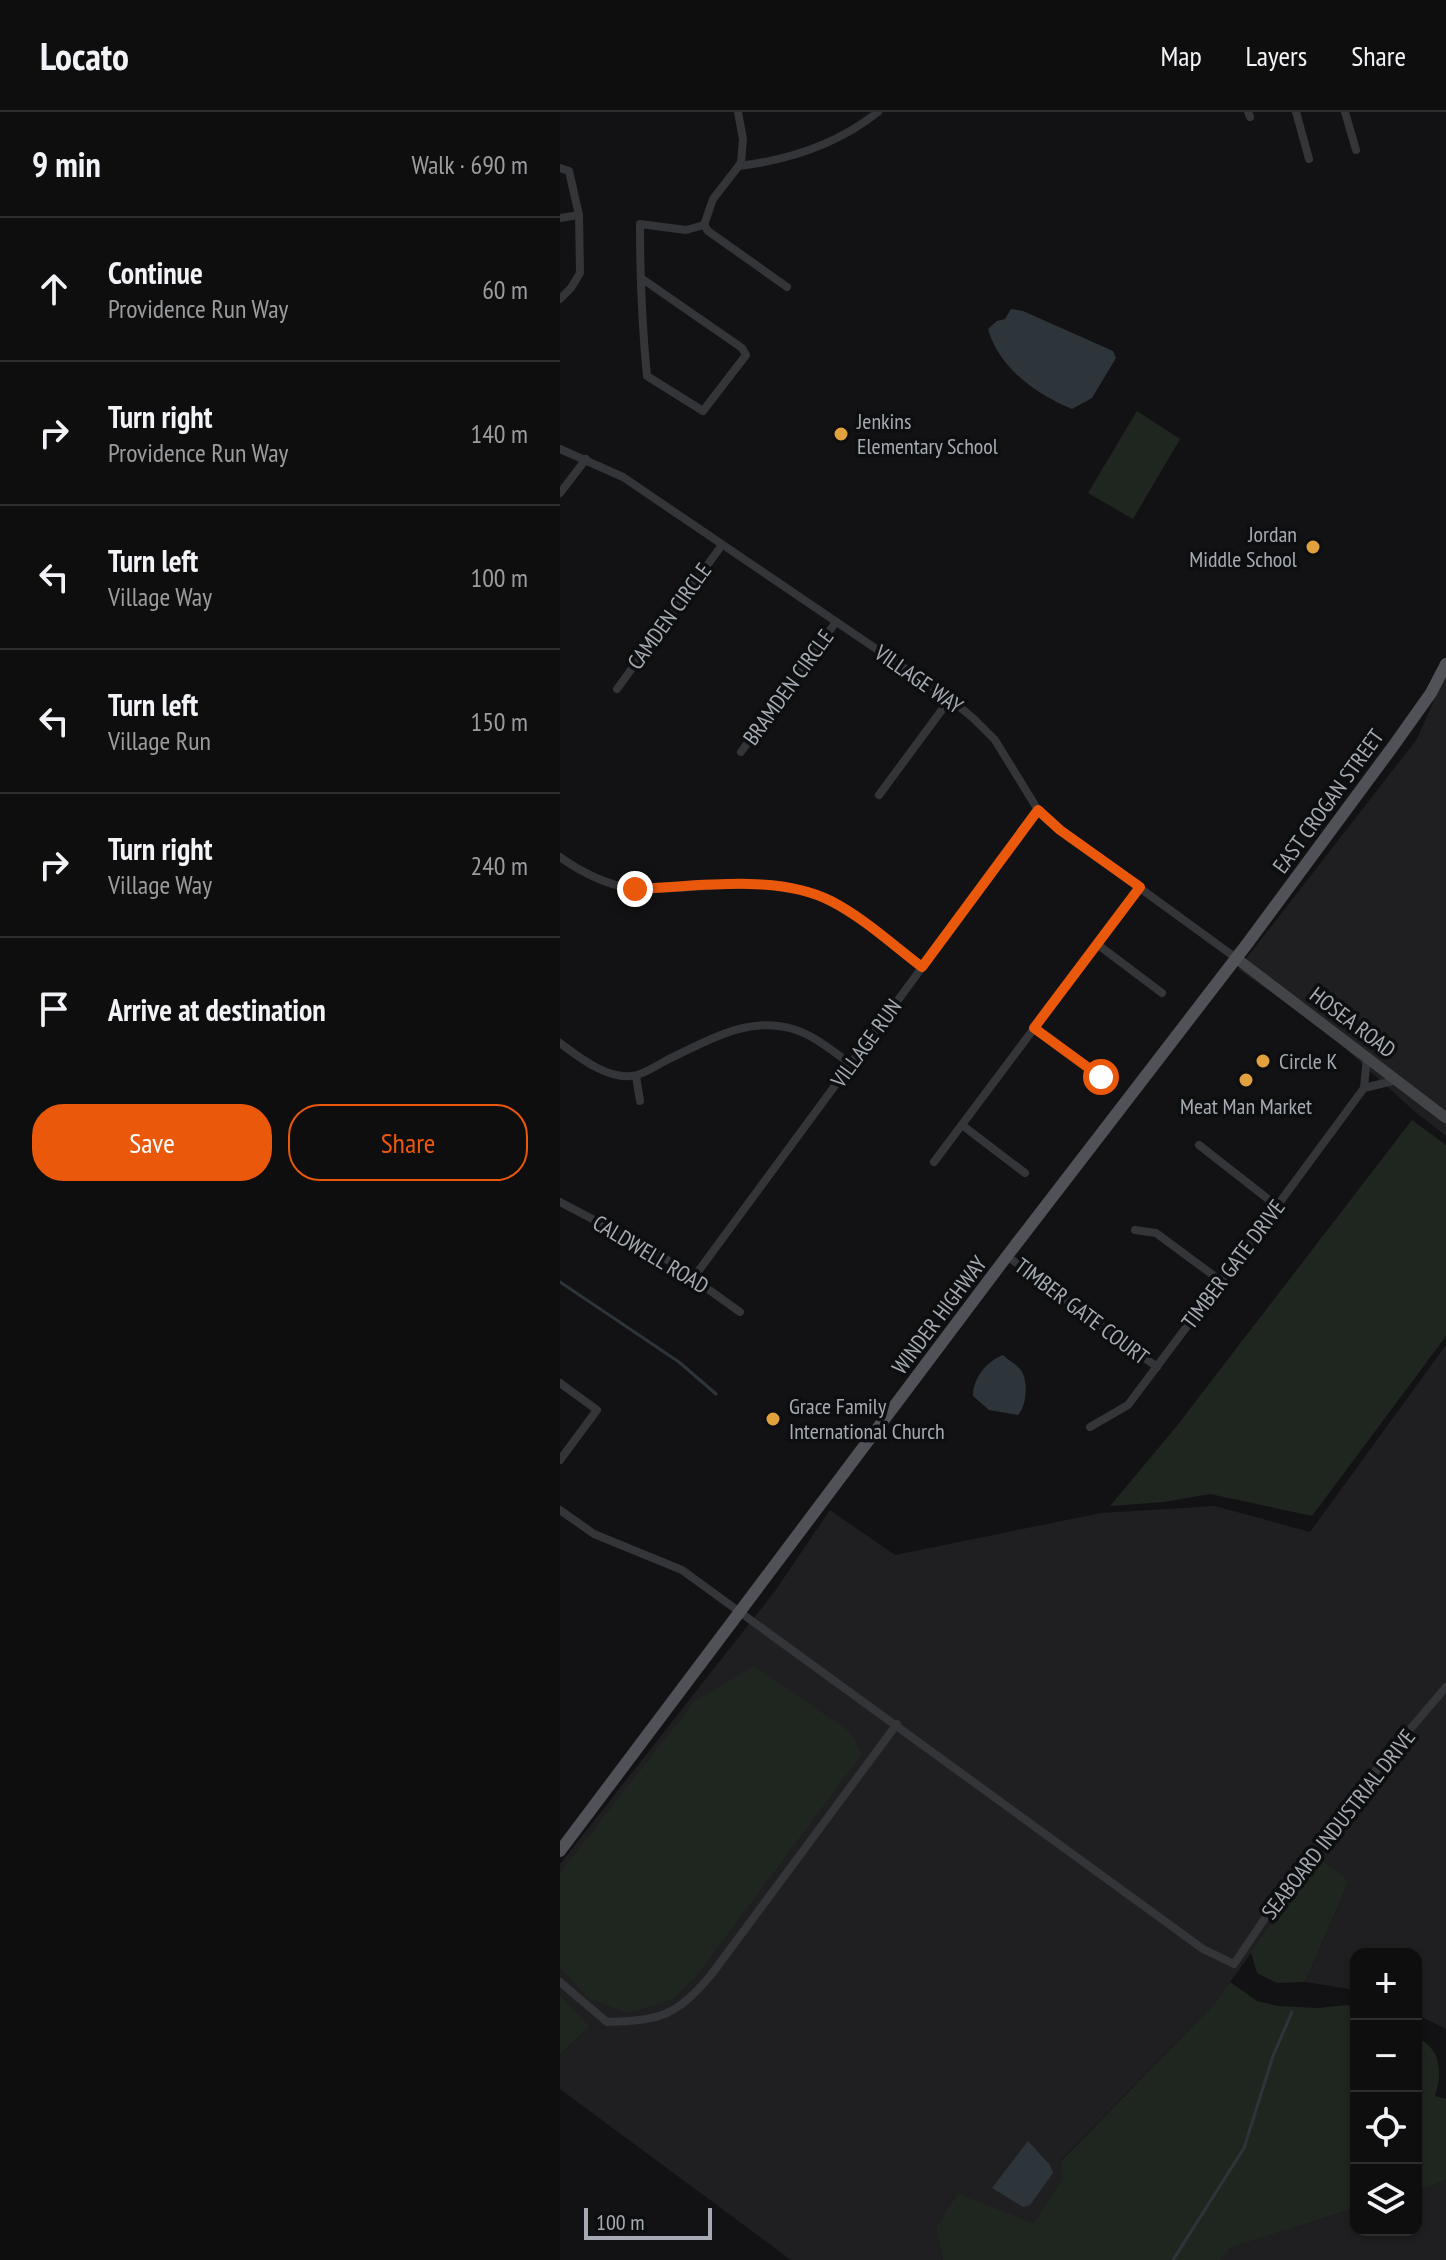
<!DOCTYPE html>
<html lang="en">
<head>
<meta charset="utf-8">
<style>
  :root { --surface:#0e0e0f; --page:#171718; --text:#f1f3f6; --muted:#9b9c9e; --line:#2e2e2f; --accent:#ea580c }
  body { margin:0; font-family:"PT Sans Narrow",sans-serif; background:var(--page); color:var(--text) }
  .controls { position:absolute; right:24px; bottom:24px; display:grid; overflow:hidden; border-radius:16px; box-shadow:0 2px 6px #0004 }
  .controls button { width:72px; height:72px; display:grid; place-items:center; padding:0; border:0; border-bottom:2px solid var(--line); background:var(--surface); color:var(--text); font:40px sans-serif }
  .scale { position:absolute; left:24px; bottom:20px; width:128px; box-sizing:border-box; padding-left:8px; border:4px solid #a5aab3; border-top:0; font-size:22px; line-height:28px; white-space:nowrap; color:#a5aab3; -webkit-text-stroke:6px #0d0e0f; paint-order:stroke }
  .stop { position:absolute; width:24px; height:24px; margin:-18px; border:6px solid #ea580c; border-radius:50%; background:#fff }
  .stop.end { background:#ea580c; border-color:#fff; box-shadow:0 2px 8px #0008 }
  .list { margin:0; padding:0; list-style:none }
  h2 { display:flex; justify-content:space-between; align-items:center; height:104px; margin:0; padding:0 32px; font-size:34px }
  h2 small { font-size:26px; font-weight:400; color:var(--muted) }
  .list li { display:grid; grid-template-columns:52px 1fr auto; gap:24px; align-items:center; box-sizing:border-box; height:144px; padding:0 32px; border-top:2px solid var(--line) }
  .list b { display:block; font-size:30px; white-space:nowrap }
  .list p { margin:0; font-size:26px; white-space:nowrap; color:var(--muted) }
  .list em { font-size:26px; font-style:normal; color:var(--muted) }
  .actions { display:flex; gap:16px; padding:24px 32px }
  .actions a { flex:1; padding:18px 0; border:2px solid var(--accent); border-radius:32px; text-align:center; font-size:28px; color:var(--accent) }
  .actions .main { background:var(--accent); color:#fff }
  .icon { flex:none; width:44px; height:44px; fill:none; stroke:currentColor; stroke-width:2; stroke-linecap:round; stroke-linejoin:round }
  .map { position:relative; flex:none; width:886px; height:2148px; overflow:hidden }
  header { display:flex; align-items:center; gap:48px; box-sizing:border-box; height:112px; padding:0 40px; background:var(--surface); border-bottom:2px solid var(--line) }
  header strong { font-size:38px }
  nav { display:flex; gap:44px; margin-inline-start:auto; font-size:28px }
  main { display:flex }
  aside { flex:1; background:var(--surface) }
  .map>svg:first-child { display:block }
</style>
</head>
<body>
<header>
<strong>Locato</strong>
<nav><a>Map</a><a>Layers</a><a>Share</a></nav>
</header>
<main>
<aside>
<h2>9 min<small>Walk · 690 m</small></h2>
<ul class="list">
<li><svg class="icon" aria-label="ahead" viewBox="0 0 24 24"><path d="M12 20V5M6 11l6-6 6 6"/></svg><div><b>Continue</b><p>Providence Run Way</p></div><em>60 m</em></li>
<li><svg class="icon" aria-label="right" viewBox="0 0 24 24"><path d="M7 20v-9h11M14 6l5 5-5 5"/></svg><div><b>Turn right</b><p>Providence Run Way</p></div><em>140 m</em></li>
<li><svg class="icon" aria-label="left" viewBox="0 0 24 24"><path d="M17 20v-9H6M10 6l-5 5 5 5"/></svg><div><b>Turn left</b><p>Village Way</p></div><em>100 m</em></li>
<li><svg class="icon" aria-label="left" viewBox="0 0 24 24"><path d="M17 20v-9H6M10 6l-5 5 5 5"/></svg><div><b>Turn left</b><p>Village Run</p></div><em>150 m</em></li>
<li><svg class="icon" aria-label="right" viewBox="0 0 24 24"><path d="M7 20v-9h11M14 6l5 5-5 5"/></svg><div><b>Turn right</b><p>Village Way</p></div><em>240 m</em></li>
<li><svg class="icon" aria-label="arrive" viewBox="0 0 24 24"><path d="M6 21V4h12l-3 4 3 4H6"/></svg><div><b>Arrive at destination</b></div></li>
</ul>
<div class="actions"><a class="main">Save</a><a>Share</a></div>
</aside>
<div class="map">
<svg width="886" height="2148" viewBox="0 0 886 2148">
  <rect width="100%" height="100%" fill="#121214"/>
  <g fill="#1f1f21">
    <polygon points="886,561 886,1024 854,999 769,922 678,857 857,627"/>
    <polygon points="886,1233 886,1917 856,1902 856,1842 796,1842 796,1878 745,1870 789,1769 759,1747 655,1891 500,2049 502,2067 474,2112 376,2116 383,2148 231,2148 0,1977 0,1943 30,1914 0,1883 0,1752 215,1479 270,1398 335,1443 541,1401 655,1394 750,1420"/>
    <polygon points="886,2068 886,2148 660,2148 671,2135 796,2096 796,2118 856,2118 856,2074 866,2076"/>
  </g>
  <g fill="#1f2620">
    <polygon points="577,299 620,327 573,407 528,381"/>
    <polygon points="852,1008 886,1033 886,1224 752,1404 650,1382 604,1390 550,1394 616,1315"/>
    <polygon points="194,1554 290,1620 302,1642 134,1867 112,1888 68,1901 29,1887 0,1856 0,1761 134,1590"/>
    <polygon points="759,1746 789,1769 745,1870 717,1871 697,1861 691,1840"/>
    <polygon points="670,1870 697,1889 718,1894 757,1896 788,1893 796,1897 796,2096 672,2135 660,2148 383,2148 376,2116 398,2082 474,2111 502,2067 500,2050 655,1891"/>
    <polygon points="0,1883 30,1914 0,1943"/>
    <path d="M856,1925C881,1936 883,1960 875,1984L886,1987V2068L866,2076L856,2074Z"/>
  </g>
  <g fill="#2d353b">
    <path d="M451,197L463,199L553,239L556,246L532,286L512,297C476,282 439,256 428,217L437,209L445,207Z"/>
    <path d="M443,1243C449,1249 460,1254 463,1262C468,1273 466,1295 458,1303L429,1298L413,1284C413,1266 427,1249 443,1243Z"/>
    <polygon points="468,2029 490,2053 493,2061 470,2093 463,2095 432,2076"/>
  </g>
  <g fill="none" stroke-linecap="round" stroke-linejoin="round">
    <g stroke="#2d353b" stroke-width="3">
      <polyline points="0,1170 119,1250 156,1282"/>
      <polyline points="613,2148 684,2036 713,1944 732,1900"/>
    </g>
    <g stroke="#343538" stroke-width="8">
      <polyline points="178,0 183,27 181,51 153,87 144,113 148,119 227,175"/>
      <polyline points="688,0 690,5"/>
      <polyline points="736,0 749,47"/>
      <polyline points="785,0 796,38"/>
      <path d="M179,54C229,48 278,32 318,0"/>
      <polyline points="0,56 9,59 19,103 20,161 11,176 0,187"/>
      <polyline points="0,106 19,103"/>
      <path d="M81,166L182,236L186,243L143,299L87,264C82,214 80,163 80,112L126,118L144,113"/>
      <polyline points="0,337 63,365 390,587 413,606 435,628 478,698 500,718 676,846"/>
      <polyline points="0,381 26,347"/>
      <polyline points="57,577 162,433"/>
      <polyline points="181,640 276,510"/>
      <polyline points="319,683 390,587"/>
      <path d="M0,745C21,760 46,772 72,777C86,779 102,776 115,776C158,774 202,768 244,779C288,792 326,827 362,855"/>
      <polyline points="537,832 602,881"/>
      <polyline points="474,916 541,965"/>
      <path d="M0,931C20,946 50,970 77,963C87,960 96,954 105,949C145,930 187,903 233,917C254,923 273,940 291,952"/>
      <polyline points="76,964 80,989"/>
      <polyline points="804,976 837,968"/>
      <polyline points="402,1013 465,1061"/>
      <polyline points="639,1033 717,1094"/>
      <polyline points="374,1050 580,775"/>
      <polyline points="0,1090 99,1142 180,1200"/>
      <polyline points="575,1118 596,1121 661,1169"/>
      <polyline points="447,1144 597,1255"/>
      <polyline points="134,1165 478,698"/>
      <polyline points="0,1271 37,1298 0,1348"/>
      <polyline points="530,1315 568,1293 717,1094 804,976 807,944"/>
      <polyline points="0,1398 34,1422 122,1458 643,1837 674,1852 718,1787 828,1643 886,1575"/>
      <path d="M0,1870L47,1910C101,1908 115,1905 151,1863L337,1612"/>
    </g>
    <polyline stroke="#424448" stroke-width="11" points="676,846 886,1006"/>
    <polyline stroke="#505257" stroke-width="12" points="0,1739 447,1144 687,832 834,633 871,581 886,552"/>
  </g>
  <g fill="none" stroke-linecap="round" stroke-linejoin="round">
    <path stroke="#ea580c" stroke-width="10" d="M75,777C135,775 217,761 271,789C304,806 333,833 362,855L478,698L500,718L580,775L474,916L541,965"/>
  </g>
  <g fill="#e1a23d" stroke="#0d0e0f" stroke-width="3">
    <circle cx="281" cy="322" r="8"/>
    <circle cx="753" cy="435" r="8"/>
    <circle cx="703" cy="949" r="8"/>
    <circle cx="686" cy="968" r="8"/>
    <circle cx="213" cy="1307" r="8"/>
  </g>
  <g text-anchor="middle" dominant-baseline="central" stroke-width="7" stroke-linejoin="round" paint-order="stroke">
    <g font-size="22" fill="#a5aab3" stroke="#0d0e0f" text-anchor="start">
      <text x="297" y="309">Jenkins<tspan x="297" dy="25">Elementary School</tspan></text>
      <text x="737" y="422" text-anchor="end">Jordan<tspan x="737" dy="25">Middle School</tspan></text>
      <text x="719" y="949">Circle K</text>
      <text x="686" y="994" text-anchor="middle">Meat Man Market</text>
      <text x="229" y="1294">Grace Family<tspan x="229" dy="25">International Church</tspan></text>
    </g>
    <g font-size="22" fill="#a5aab3" stroke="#0d0e0f">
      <text transform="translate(109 504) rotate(-54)">CAMDEN CIRCLE</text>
      <text transform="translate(359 567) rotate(35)">VILLAGE WAY</text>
      <text transform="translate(228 575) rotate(-54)">BRAMDEN CIRCLE</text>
      <text transform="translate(768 689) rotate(-54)">EAST CROGAN STREET</text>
      <text transform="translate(793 910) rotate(37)">HOSEA ROAD</text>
      <text transform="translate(306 931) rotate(-54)">VILLAGE RUN</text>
      <text transform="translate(91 1142) rotate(31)">CALDWELL ROAD</text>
      <text transform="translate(673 1152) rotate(-53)">TIMBER GATE DRIVE</text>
      <text transform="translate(522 1199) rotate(37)">TIMBER GATE COURT</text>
      <text transform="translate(379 1203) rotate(-53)">WINDER HIGHWAY</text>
      <text transform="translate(778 1712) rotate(-52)">SEABOARD INDUSTRIAL DRIVE</text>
    </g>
  </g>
</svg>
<div class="controls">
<button>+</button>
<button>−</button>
<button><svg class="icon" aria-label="locate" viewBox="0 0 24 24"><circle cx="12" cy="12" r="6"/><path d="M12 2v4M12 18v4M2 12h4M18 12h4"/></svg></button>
<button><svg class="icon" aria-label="layers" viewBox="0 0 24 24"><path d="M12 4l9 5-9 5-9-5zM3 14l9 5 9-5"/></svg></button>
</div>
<div class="scale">100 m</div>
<div class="stop" style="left:541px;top:965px"></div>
<div class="stop end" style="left:75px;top:777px"></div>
</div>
</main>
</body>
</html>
